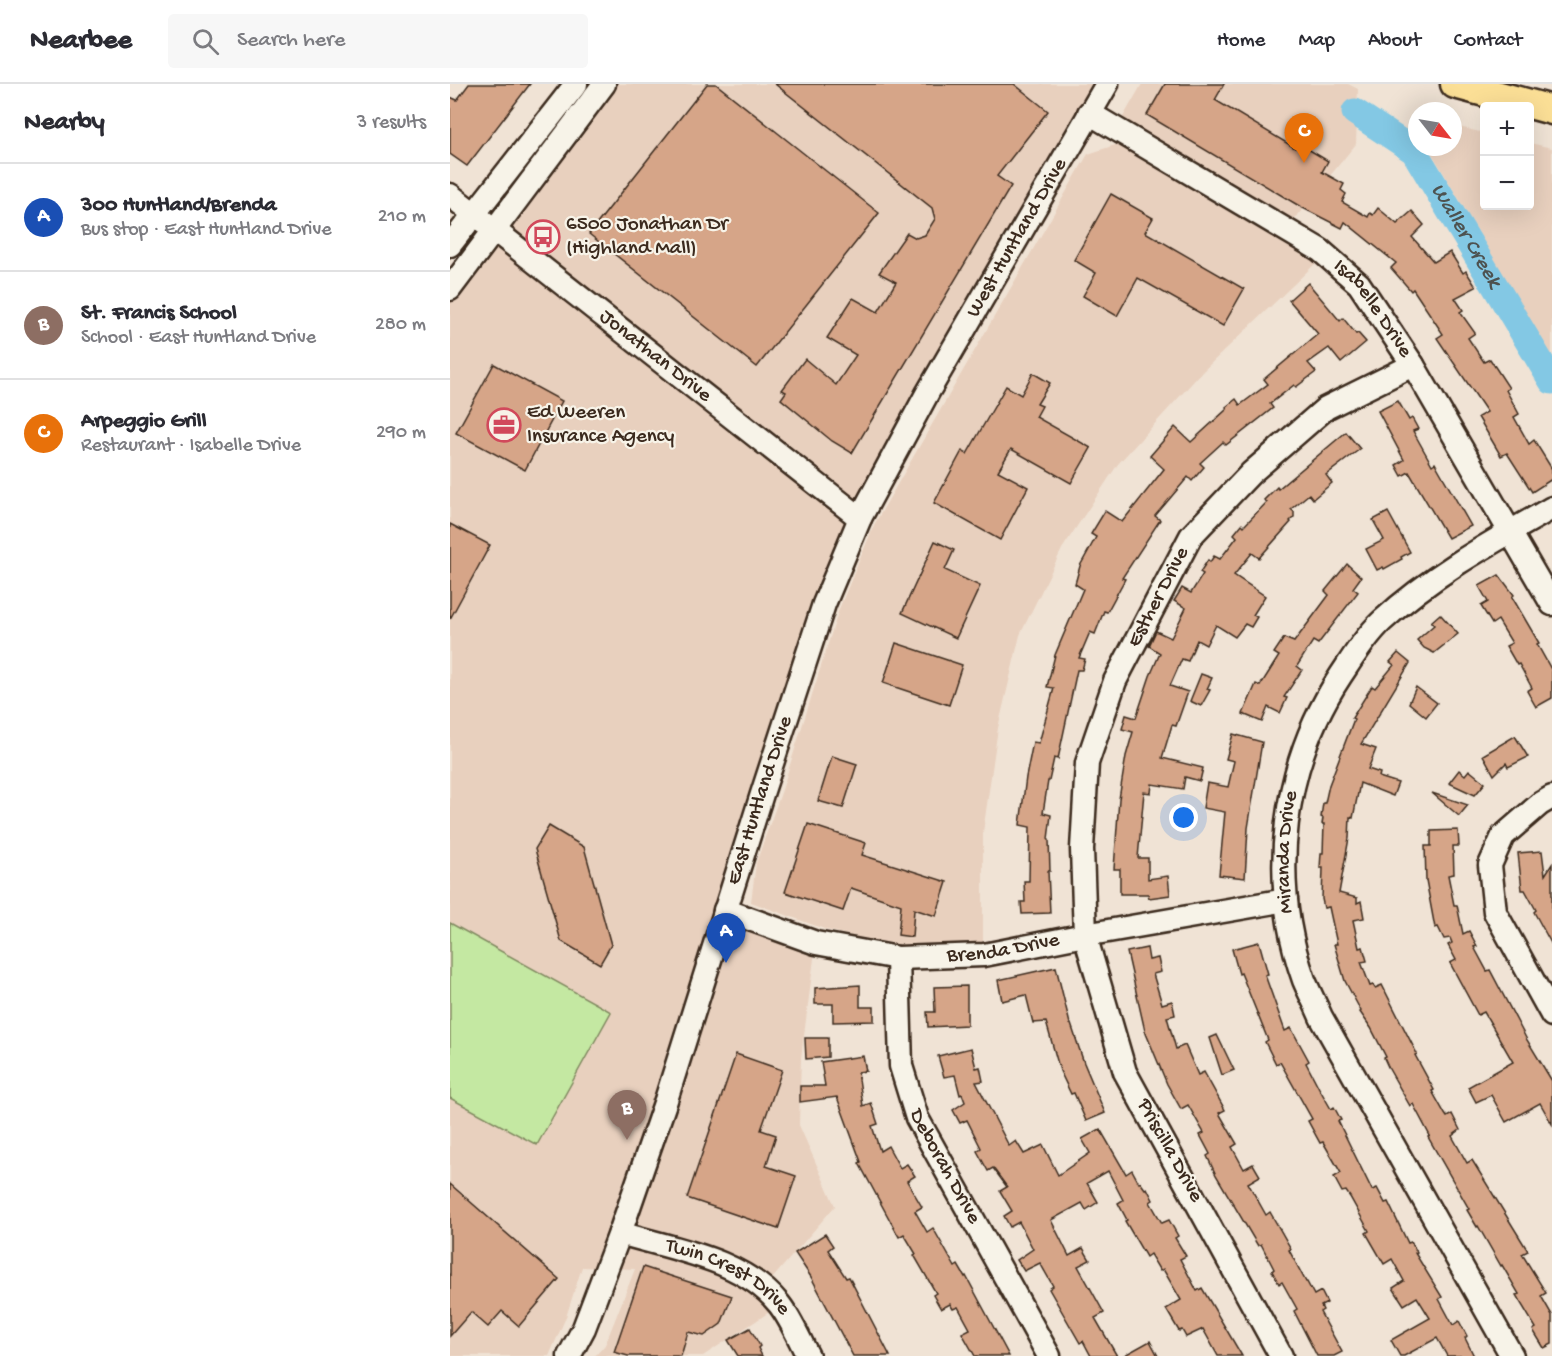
<!DOCTYPE html>
<html lang="en">
<head>
<meta charset="utf-8">
<style>
  :root { --surface:#fff; --page:#f7f7f7; --text:#2b2b33; --muted:#7c7c81; --line:#e1e1e2; --accent:#2563eb }
  body { margin:0; font-family:"Gochi Hand",sans-serif; background:var(--page); color:var(--text) }
  .controls { position:absolute; right:18px; top:18px; display:grid; overflow:hidden; border-radius:6px; box-shadow:0 6px 24px #0002 }
  .controls button { width:54px; height:54px; display:grid; place-items:center; padding:0; border:0; border-bottom:2px solid var(--line); background:var(--surface); color:var(--text); font:30px sans-serif }
  .compass { position:absolute; left:958px; top:18px; width:54px; height:54px; border-radius:50%; background:var(--surface); box-shadow:0 6px 24px #0002; rotate:121deg }
  .you { position:absolute; left:734px; top:734px; width:21px; height:21px; margin:-15px; border:4px solid #fff; border-radius:50%; background:#1a73e8; box-shadow:0 0 0 9px #1a73e833 }
  .badge { display:grid; place-items:center; width:39px; height:39px; border-radius:50%; background:var(--accent); color:#fff; font-size:20px; font-weight:700 }
  .pin { position:absolute; translate:-50% -50px; filter:drop-shadow(0 2px 3px #0008) }
  .pin::after { content:''; position:absolute; top:32px; width:21px; height:18px; background:inherit; clip-path:polygon(0 0,100% 0,50% 100%) }
  .list { margin:0; padding:0; list-style:none }
  h2 { display:flex; justify-content:space-between; align-items:center; height:78px; margin:0; padding:0 24px; font-size:26px }
  h2 small { font-size:20px; font-weight:400; color:var(--muted) }
  .list li { display:grid; grid-template-columns:39px 1fr auto; gap:18px; align-items:center; box-sizing:border-box; height:108px; padding:0 24px; border-top:2px solid var(--line) }
  .list b { display:block; font-size:22px; white-space:nowrap }
  .list p { margin:0; font-size:20px; white-space:nowrap; color:var(--muted) }
  .list em { font-size:20px; font-style:normal; color:var(--muted) }
  .icon { flex:none; width:33px; height:33px; fill:none; stroke:currentColor; stroke-width:2; stroke-linecap:round; stroke-linejoin:round }
  .map { position:relative; flex:none; width:1102px; height:1272px; overflow:hidden }
  header { display:flex; align-items:center; gap:36px; box-sizing:border-box; height:84px; padding:0 30px; background:var(--surface); border-bottom:2px solid var(--line) }
  header strong { font-size:28px }
  nav { display:flex; gap:33px; margin-inline-start:auto; font-size:21px }
  .search { width:420px; height:54px; background:var(--page); display:flex; align-items:center; gap:15px; box-sizing:border-box; padding:0 21px; border-radius:6px; color:var(--muted); font-size:22px }
  main { display:flex }
  aside { flex:1; background:var(--surface) }
  .map>svg:first-child { display:block }
</style>
</head>
<body>
<header>
<strong>Nearbee</strong>
<div class="search"><svg class="icon" aria-label="search" viewBox="0 0 24 24"><circle cx="10" cy="10" r="6"/><path d="M15 15l6 6"/></svg>Search here</div>
<nav><a>Home</a><a>Map</a><a>About</a><a>Contact</a></nav>
</header>
<main>
<aside>
<h2>Nearby<small>3 results</small></h2>
<ul class="list">
<li><span class="badge" style="background:#1a4fb4">A</span><div><b>300 Huntland/Brenda</b><p>Bus stop · East Huntland Drive</p></div><em>210 m</em></li>
<li><span class="badge" style="background:#8d6e63">B</span><div><b>St. Francis School</b><p>School · East Huntland Drive</p></div><em>280 m</em></li>
<li><span class="badge" style="background:#e8710a">C</span><div><b>Arpeggio Grill</b><p>Restaurant · Isabelle Drive</p></div><em>290 m</em></li>
</ul>
</aside>
<div class="map">
<svg width="1102" height="1272" viewBox="0 0 1102 1272">
  <rect width="100%" height="100%" fill="#f0e3d5"/>
  <filter id="ink" filterUnits="userSpaceOnUse"><feTurbulence type="fractalNoise" baseFrequency=".0167" numOctaves="2"/><feDisplacementMap in="SourceGraphic" scale="12" xChannelSelector="R" yChannelSelector="G"/><feConvolveMatrix kernelMatrix="1 2 1 2 8 2 1 2 1" color-interpolation-filters="sRGB"/></filter>
  <g filter="url(#ink)">
    <g fill="#e8d0be">
      <polygon points="154,0 657,0 419,413 275,826 366,859 351,974 349,1041 385,1122 315,1203 330,1221 253,1272 145,1272 155,1261 185,1185 132,1183 116,1233 99,1272 0,1272 0,205"/>
      <polygon points="692,0 898,0 908,5 906,60 843,137 678,41 673,33"/>
      <polygon points="1005,42 1034,49 1034,122 1080,122 1080,59 1102,64 1102,273 978,63 1003,63 1003,43"/>
      <polygon points="668,60 867,178 753,287 668,380 612,465 570,551 548,644 533,748 533,862 460,866 377,846 301,818 306,779 333,703 389,525 424,441 638,70"/>
    </g>
    <polygon fill="#c4e8a2" stroke="#808960" stroke-width="1.5" points="0,839 161,928 87,1061 0,1014"/>
    <g fill="none" stroke-linecap="round" stroke-linejoin="round">
      <path stroke="#83c8e4" stroke-width="27" id="s1" d="M905,28L964,67L1102,297"/>
    </g>
    <g fill="#d6a588" stroke="#3b2a1e" stroke-width="1.5">
      <polygon points="19,0 80,0 17,82 0,70 0,13 7,16"/>
      <polygon points="257,0 266,0 429,129 307,283 139,150"/>
      <polygon points="325,0 564,0 598,27 547,92 561,102 402,369 382,357 331,315 336,308 332,306 355,275 386,301 406,271 377,254 403,214 428,228 446,198 429,189 457,149 466,154 475,151 485,135 482,124"/>
      <polygon points="715,0 774,0 765,16 845,64 848,59 878,77 872,88 894,100 891,106 896,110 892,118 918,133 920,129 923,131 928,124 947,140 962,127 974,141 962,153 984,178 1000,168 1013,189 1016,187 1026,203 1005,214 1013,226 1010,228 1025,249 1018,254 1034,278 1040,275 1059,304 1056,306 1069,330 1064,333 1079,360 1084,356 1102,385 1102,395 1082,408 1057,369 1051,372 1028,333 1037,328 987,254 993,250 963,205 961,207 941,184 946,179 895,138 892,144 851,123 697,31"/>
      <polygon points="661,110 703,134 695,148 794,205 773,242 688,194 667,232 633,212 646,189 624,176"/>
      <polygon points="858,199 890,237 893,234 906,250 908,249 916,258 891,279 879,264 858,279 866,288 846,303 844,301 820,320 823,324 776,361 773,358 750,379 754,383 742,397 738,393 705,432 710,436 672,494 675,495 657,528 654,527 645,550 640,548 629,574 635,575 632,586 627,586 608,675 604,674 599,697 598,697 593,729 601,731 598,755 599,756 600,787 598,787 600,829 572,830 571,818 575,818 574,797 579,797 580,743 570,741 576,693 583,658 589,659 604,604 597,603 605,571 633,505 625,500 630,482 646,453 641,450 655,427 672,438 714,385 700,372 725,343 741,358 777,325 776,323 786,315 790,321 818,300 814,295 868,250 839,216"/>
      <polygon points="44,280 112,317 75,386 6,349"/>
      <polygon points="583,289 600,299 587,320 592,322 586,333 641,364 621,399 561,365 548,387 578,403 550,456 484,419 512,367 517,370 556,302 571,311"/>
      <polygon points="948,317 959,336 962,334 968,345 963,347 982,381 985,379 1021,442 998,454 959,388 952,392 946,381 954,376 928,327"/>
      <polygon points="896,348 910,365 876,391 882,399 863,415 859,410 841,425 844,428 844,433 840,437 841,438 809,474 802,469 784,491 815,512 803,531 807,533 801,543 795,540 785,553 766,541 756,561 747,556 738,577 732,575 720,602 738,608 726,642 722,641 712,674 753,684 750,697 735,693 733,705 702,700 701,709 694,708 688,774 698,774 698,795 718,792 720,811 699,814 698,810 670,810 670,785 664,785 669,715 676,672 683,648 672,645 676,631 686,634 700,592 710,569 699,562 706,547 721,554 736,524 724,517 732,504 741,509 753,490 750,488 758,476 760,478 764,472 770,475 787,453 784,450 792,440 794,442 817,418 814,416 827,403 828,405"/>
      <polygon points="938,428 960,468 951,473 952,475 934,485 933,483 927,486 916,465 934,456 923,436"/>
      <polygon points="0,440 40,461 0,535"/>
      <polygon points="485,457 504,466 495,486 530,502 506,554 452,529"/>
      <polygon points="897,480 911,493 903,504 908,508 868,560 863,557 847,582 852,586 834,613 837,614 830,629 818,623 812,638 793,630 806,600 810,602 829,572 824,569 834,554 844,558 879,511 875,507"/>
      <polygon points="1049,491 1064,511 1062,513 1089,559 1087,560 1102,587 1102,614 1086,623 1077,607 1082,604 1069,580 1067,581 1056,562 1062,559 1048,536 1042,540 1031,522 1038,518 1029,502"/>
      <polygon points="990,530 1008,550 984,569 974,564 967,556 984,541 981,538"/>
      <polygon points="446,559 512,581 499,621 433,599"/>
      <polygon points="948,569 960,579 911,660 926,665 918,685 930,689 929,693 948,699 943,712 910,699 903,734 900,733 899,754 889,809 907,814 907,819 911,817 914,834 903,836 909,864 913,863 917,877 911,878 920,902 923,901 925,904 932,901 967,970 965,971 984,1006 982,1007 995,1030 997,1033 1002,1030 1010,1046 1002,1052 1017,1079 1022,1076 1078,1167 1072,1170 1096,1209 1091,1212 1102,1231 1102,1260 1094,1264 1083,1246 1086,1244 1066,1211 1069,1210 1052,1181 1051,1182 1028,1142 1027,1143 1017,1126 1019,1125 978,1053 980,1052 963,1020 960,1022 939,985 934,974 936,973 921,944 910,928 911,927 895,897 884,860 887,860 879,823 874,824 872,815 873,784 870,784 871,769 873,769 874,740 872,740 873,734 871,733 873,719 875,719 879,701 904,635 902,634 922,602 925,604 944,581 940,578"/>
      <polygon points="751,590 762,594 757,605 760,606 751,622 740,617"/>
      <polygon points="966,603 987,619 976,633 959,619"/>
      <polygon points="783,650 812,658 798,744 795,794 769,791 775,728 753,724 757,699 778,703 784,677 776,675"/>
      <polygon points="1065,652 1078,673 1058,683 1056,679 1044,691 1033,671"/>
      <polygon points="382,672 407,680 393,724 368,717"/>
      <polygon points="1009,686 1015,691 1019,686 1035,699 1025,711 999,699"/>
      <polygon points="982,709 1018,721 1009,732"/>
      <polygon points="358,740 416,759 412,771 497,798 486,832 464,825 462,853 448,851 451,821 401,804 393,827 335,808"/>
      <polygon points="99,742 134,763 161,861 150,880 111,857 85,765"/>
      <polygon points="1008,746 1009,762 1003,762 1004,790 998,791 1004,821 1007,821 1013,850 1019,847 1027,862 1024,863 1037,887 1040,886 1077,956 1102,997 1102,1040 1090,1019 1056,1038 1041,1011 1026,1018 1018,1003 1063,978 1034,928 1028,931 1000,879 1006,876 998,861 1002,859 1000,854 994,855 988,843 985,844 976,796 975,762 981,762 981,747"/>
      <polygon points="1092,767 1095,791 1102,780 1102,861 1084,828 1086,826 1075,806 1072,806 1068,769"/>
      <polygon points="809,858 818,890 815,891 835,947 841,944 859,977 856,979 869,1004 881,1025 884,1023 891,1036 888,1037 922,1106 927,1104 935,1119 938,1118 958,1159 961,1158 967,1168 965,1169 992,1213 989,1215 1003,1241 1009,1237 1017,1252 1015,1254 1024,1272 997,1272 987,1254 954,1272 950,1272 941,1256 980,1234 967,1213 954,1221 943,1204 954,1197 942,1175 934,1180 916,1149 919,1147 900,1113 896,1107 892,1108 884,1093 891,1089 873,1058 870,1059 858,1037 862,1035 830,978 826,980 815,958 818,956 791,889 789,890 782,865"/>
      <polygon points="697,864 699,876 708,874 711,888 703,890 712,920 722,917 725,931 717,933 726,965 735,961 748,991 754,988 775,1026 769,1029 787,1060 782,1063 794,1085 803,1080 810,1092 798,1099 816,1131 820,1128 841,1165 839,1166 856,1198 857,1198 864,1211 871,1207 877,1219 871,1222 873,1226 870,1228 892,1268 884,1272 867,1272 844,1227 847,1225 832,1198 829,1200 822,1187 824,1185 811,1160 808,1162 766,1091 757,1072 760,1070 750,1051 754,1049 738,1021 731,1025 717,1000 695,947 677,868"/>
      <polygon points="606,883 620,940 621,940 634,979 655,1029 636,1037 624,1009 621,1010 610,987 596,938 583,939 576,911 552,917 548,896"/>
      <polygon points="410,901 410,923 424,923 424,937 383,938 383,920 365,920 365,904"/>
      <polygon points="517,902 517,941 478,943 477,928 485,928 484,903"/>
      <polygon points="767,951 784,986 772,991 760,954"/>
      <polygon points="355,954 378,954 378,973 356,975"/>
      <polygon points="521,964 526,984 530,983 533,997 526,998 559,1062 566,1057 574,1070 593,1061 608,1091 640,1069 632,1055 650,1045 676,1090 682,1086 689,1099 690,1098 695,1105 697,1104 703,1116 700,1118 712,1139 719,1136 728,1152 725,1154 736,1172 730,1175 747,1207 752,1204 792,1272 768,1272 753,1245 736,1253 732,1246 729,1247 716,1225 731,1216 713,1185 710,1187 700,1170 696,1173 675,1137 677,1136 668,1119 673,1116 658,1087 637,1099 648,1118 636,1126 632,1119 601,1136 619,1172 633,1164 640,1176 628,1182 654,1229 645,1234 667,1272 641,1272 633,1257 630,1259 599,1205 603,1202 590,1179 574,1187 567,1176 583,1165 569,1138 560,1143 554,1132 562,1127 550,1107 557,1103 543,1084 538,1087 527,1067 531,1064 517,1036 510,1039 503,1026 515,1018 512,1010 510,1011 505,991 494,993 488,972"/>
      <polygon points="286,970 332,986 311,1046 326,1051 316,1082 346,1092 328,1145 237,1114"/>
      <polygon points="413,972 416,987 408,988 413,1022 421,1019 428,1040 422,1042 430,1067 438,1062 450,1084 457,1080 465,1092 457,1097 472,1123 465,1127 477,1148 483,1144 505,1183 508,1181 515,1193 516,1192 559,1272 525,1272 512,1249 520,1245 508,1223 503,1225 500,1220 491,1225 483,1211 486,1209 464,1171 466,1170 454,1150 449,1153 409,1079 411,1078 387,1013 350,1018 350,1002 375,1002 371,978"/>
      <polygon points="0,1100 109,1195 69,1242 52,1227 38,1243 21,1228 0,1252"/>
      <polygon points="375,1150 383,1162 378,1166 396,1194 399,1193 440,1272 403,1272 361,1193 345,1169"/>
      <polygon points="193,1183 282,1212 271,1240 254,1252 238,1248 231,1272 178,1272 164,1268"/>
      <polygon points="300,1244 310,1262 308,1264 312,1272 288,1272 278,1256"/>
      <polygon points="700,1257 708,1272 673,1272"/>
    </g>
    <g fill="none" stroke-linecap="round" stroke-linejoin="round">
      <g stroke="#3b2a1e" stroke-width="27">
        <g id="minor">
          <path id="s2" d="M639,29L870,166L909,200L963,281L1102,520"/>
          <path id="s3" d="M0,111L410,434"/>
          <polyline points="0,161 126,0"/>
          <polyline points="0,205 154,0"/>
          <polyline points="1102,713 1090,720 1053,752 1040,781 1045,828 1102,931"/>
          <path id="s4" d="M275,826L366,859L448,874L534,871L635,851L836,816"/>
          <path id="s5" d="M448,874L451,982L467,1034L599,1272"/>
          <path id="s6" d="M170,1149C223,1165 293,1175 329,1220C341,1235 349,1255 358,1272"/>
          <path id="s7" d="M119,1272L134,1244L170,1149L216,1016L312,710L374,520L410,434L478,308L657,0"/>
          <path id="s8" d="M831,1272L675,988L635,851L632,765L637,679L665,597L741,452L801,389L876,324L963,281"/>
          <path id="s9" d="M1062,1272L871,933C866,921 859,908 854,896C818,795 832,680 891,591C903,573 916,552 932,537C983,490 1042,458 1102,424"/>
        </g>
      </g>
      <g stroke="#3b2a1e" stroke-width="33">
        <polyline id="major" points="1005,0 1102,26"/>
      </g>
      <use href="#minor" stroke="#f7f3e8" stroke-width="22"/>
      <use href="#major" stroke="#fbdf96" stroke-width="28"/>
    </g>
  </g>
  <defs>
    <g id="bus-ring" transform="scale(1.725)"><circle r="9.5" fill="#f7f3e8" stroke="#d1495b" stroke-width="1.5"/><path d="M-5-6H5V4H4V6H2V4H-2V6H-4V4H-5ZM-3.5-4V0h7V-4ZM-3.5 1.2v1.5H-2V1.2ZM2 1.2v1.5H3.5V1.2Z" fill="#d1495b"/></g>
    <g id="office-ring" transform="scale(1.725)"><circle r="9.5" fill="#f7f3e8" stroke="#d1495b" stroke-width="1.5"/><path d="M-6-3h4V-5.5h4V-3h4V5H-6ZM-1-4.5V-3h2v-1.5ZM-6 0V1H6V0Z" fill="#d1495b"/></g>
  </defs>
  <g fill-rule="evenodd">
    <use href="#bus-ring" x="93" y="153"/>
    <use href="#office-ring" x="54" y="341"/>
  </g>
  <g text-anchor="middle" dominant-baseline="central" stroke-width="4.5" stroke-linejoin="round" paint-order="stroke">
    <g font-size="21" fill="#3b2a1e" stroke="#f7f3e8" text-anchor="start">
      <text x="116" y="141">6500 Jonathan Dr<tspan x="116" dy="24">(Highland Mall)</tspan></text>
      <text x="77" y="329">Ed Weeren<tspan x="77" dy="24">Insurance Agency</tspan></text>
    </g>
    <g font-size="21" fill="#3b2a1e" stroke="#f7f3e8">
      <text stroke="none"><textPath href="#s7" startOffset="1209">West Huntland Drive</textPath></text>
      <text stroke="none"><textPath href="#s2" startOffset="348">Isabelle Drive</textPath></text>
      <text stroke="none"><textPath href="#s3" startOffset="261">Jonathan Drive</textPath></text>
      <text stroke="none"><textPath href="#s8" startOffset="820">Esther Drive</textPath></text>
      <text stroke="none"><textPath href="#s7" startOffset="588">East Huntland Drive</textPath></text>
      <text stroke="none"><textPath href="#s9" startOffset="560">Miranda Drive</textPath></text>
      <text stroke="none"><textPath href="#s4" startOffset="286">Brenda Drive</textPath></text>
      <text transform="translate(719 1067) rotate(61)">Priscilla Drive</text>
      <text stroke="none"><textPath href="#s5" startOffset="218">Deborah Drive</textPath></text>
      <text stroke="none"><textPath href="#s6" startOffset="118">Twin Crest Drive</textPath></text>
    </g>
    <g font-size="22" font-style="italic" fill="#4d5250" stroke="#f7f3e8">
      <text stroke="none"><textPath href="#s1" startOffset="170">Waller Creek</textPath></text>
    </g>
  </g>
</svg>
<div class="controls">
<button>+</button>
<button>−</button>
</div>
<svg class="compass" viewBox="-18 -18 36 36"><path d="M0-13l5 13h-10z" fill="#e53935"/><path d="M0 13l5-13h-10z" fill="#7c7c81"/></svg>
<div class="you"></div>
<div class="pin badge" style="left:276px;top:879px;background:#1a4fb4">A</div>
<div class="pin badge" style="left:177px;top:1056px;background:#8d6e63">B</div>
<div class="pin badge" style="left:854px;top:79px;background:#e8710a">C</div>
</div>
</main>
</body>
</html>
